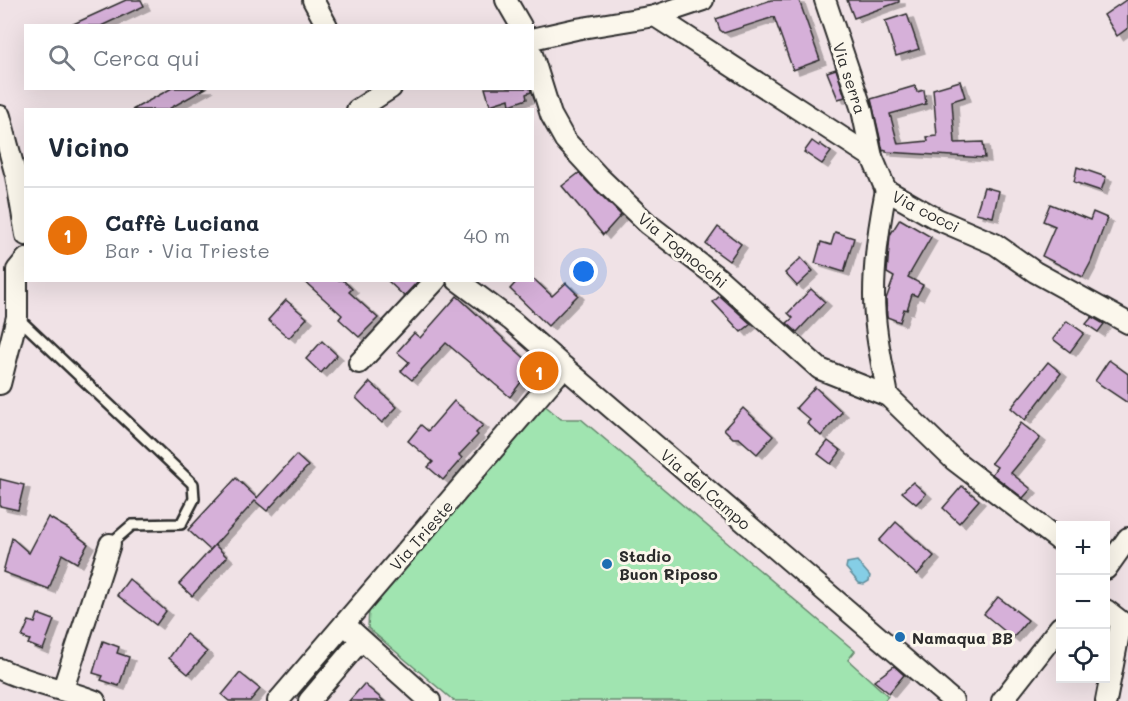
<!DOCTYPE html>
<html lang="it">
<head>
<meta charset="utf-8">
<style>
  :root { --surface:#fff; --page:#f6f6f7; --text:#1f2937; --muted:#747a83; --line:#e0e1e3; --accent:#111827 }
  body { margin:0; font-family:Mali,sans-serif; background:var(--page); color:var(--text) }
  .controls { position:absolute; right:18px; bottom:18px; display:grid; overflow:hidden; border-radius:0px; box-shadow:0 6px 24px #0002 }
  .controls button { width:54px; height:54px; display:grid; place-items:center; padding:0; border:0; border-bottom:2px solid var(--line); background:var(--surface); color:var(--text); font:30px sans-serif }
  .you { position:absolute; left:584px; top:272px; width:21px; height:21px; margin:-15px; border:4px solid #fff; border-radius:50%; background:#1a73e8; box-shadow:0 0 0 9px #1a73e833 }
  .badge { display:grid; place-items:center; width:39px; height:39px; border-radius:50%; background:var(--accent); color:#fff; font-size:20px; font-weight:700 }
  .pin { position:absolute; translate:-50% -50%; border:3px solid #fff; box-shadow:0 2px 6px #0006 }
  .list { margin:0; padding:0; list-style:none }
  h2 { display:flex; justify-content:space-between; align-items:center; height:78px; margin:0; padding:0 24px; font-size:26px }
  h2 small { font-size:20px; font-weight:400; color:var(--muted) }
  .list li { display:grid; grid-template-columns:39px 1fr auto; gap:18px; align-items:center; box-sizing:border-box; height:96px; padding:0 24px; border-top:2px solid var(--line) }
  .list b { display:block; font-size:22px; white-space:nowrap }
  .list p { margin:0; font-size:20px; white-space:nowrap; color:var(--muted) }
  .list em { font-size:20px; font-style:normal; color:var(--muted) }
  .icon { flex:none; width:33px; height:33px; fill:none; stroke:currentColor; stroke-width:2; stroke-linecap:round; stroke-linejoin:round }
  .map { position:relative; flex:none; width:1128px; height:701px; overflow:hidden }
  .search { position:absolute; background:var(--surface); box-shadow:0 6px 24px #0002; left:24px; top:24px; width:510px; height:66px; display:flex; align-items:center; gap:15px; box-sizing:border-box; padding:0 21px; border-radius:0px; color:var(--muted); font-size:22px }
  .panel { position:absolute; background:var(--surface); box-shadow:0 6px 24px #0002; left:24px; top:108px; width:510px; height:174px; border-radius:0px }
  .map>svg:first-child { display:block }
</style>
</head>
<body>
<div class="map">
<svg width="1128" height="701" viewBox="0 0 1128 701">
  <defs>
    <filter id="shadow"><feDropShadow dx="6" dy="4" stdDeviation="0" flood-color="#0004"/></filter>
  </defs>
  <rect width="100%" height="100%" fill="#f0e2e6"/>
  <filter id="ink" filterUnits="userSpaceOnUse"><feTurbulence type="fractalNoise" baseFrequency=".0167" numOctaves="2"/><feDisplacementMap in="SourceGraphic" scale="12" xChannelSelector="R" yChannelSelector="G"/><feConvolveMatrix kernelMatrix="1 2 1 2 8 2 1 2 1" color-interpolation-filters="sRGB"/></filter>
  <g filter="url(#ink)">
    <polygon fill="#a0e4b0" stroke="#66886e" stroke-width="1.5" points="542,403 561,419 581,419 855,651 848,660 888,696 884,701 454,701 368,628 369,608"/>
    <polygon fill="#85cee6" stroke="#618d9b" stroke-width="1.5" points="857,561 870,576 869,581 864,584 859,583 846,568 847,563"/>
    <g fill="#d6b0d9" stroke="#2b2b2b" stroke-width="1.5" filter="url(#shadow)">
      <polygon points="126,0 141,0 144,6 101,26 69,26"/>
      <polygon points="771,0 799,0 820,60 793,70 774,17 724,33 720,30 716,19"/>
      <polygon points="847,0 899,0 899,2 854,18"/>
      <polygon points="1126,0 1128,0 1128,28 1117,36 1104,15"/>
      <polygon points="907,14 919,49 896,56 885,21"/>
      <polygon points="836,69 845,97 838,99 827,72"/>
      <polygon points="960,81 965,97 952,101 955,143 983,142 985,158 886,152 886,150 883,151 871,99 915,86 917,92 924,90 926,104 890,114 898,144 928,141 927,137 937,136 933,89"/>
      <polygon points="172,88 206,88 167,110 132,110"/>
      <polygon points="485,88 530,88 531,92 526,94 527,99 510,105 509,99 490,105"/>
      <polygon points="812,141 819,146 820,144 831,152 822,164 804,152"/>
      <polygon points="1077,167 1106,177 1101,191 1074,182"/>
      <polygon points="579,173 621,215 603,235 562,186"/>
      <polygon points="984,187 999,191 993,217 976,213"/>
      <polygon points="1050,204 1090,220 1093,212 1107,218 1091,262 1083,277 1042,256 1055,226 1043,221"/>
      <polygon points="900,219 931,237 908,277 923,285 917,296 912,294 907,310 904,309 900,322 887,317 886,299 894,277 887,273 890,235"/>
      <polygon points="718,227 741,244 729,261 706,244"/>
      <polygon points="835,232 854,238 844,272 815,263 821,242 831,245"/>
      <polygon points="801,258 813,271 797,286 785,273"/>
      <polygon points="303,280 343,280 352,289 349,292 378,318 359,337 339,319 342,315"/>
      <polygon points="387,280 419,280 404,296"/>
      <polygon points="518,280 535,280 552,296 566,283 578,295 548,326 510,289"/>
      <polygon points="811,289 825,302 797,332 787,323 793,318 788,313"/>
      <polygon points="457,296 533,366 510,397 446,343 412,380 401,371 409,362 397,352 414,333 420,338"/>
      <polygon points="720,296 751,324 741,332 713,302"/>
      <polygon points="286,300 307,318 289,338 268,320"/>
      <polygon points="1092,317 1104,324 1098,332 1086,324"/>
      <polygon points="1067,321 1084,333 1070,352 1053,339"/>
      <polygon points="322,341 337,355 321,373 306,359"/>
      <polygon points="1109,360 1128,374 1128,403 1095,381"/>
      <polygon points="1048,362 1061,373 1025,420 1011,408"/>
      <polygon points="370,382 397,407 382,423 356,398"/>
      <polygon points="815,387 842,412 821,436 807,423 810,420 796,408"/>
      <polygon points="454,401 483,425 476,433 478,435 459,455 462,458 443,480 428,467 433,462 408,441 421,425 428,431"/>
      <polygon points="743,408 773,436 757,454 739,438 733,438 724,429"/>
      <polygon points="1021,423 1040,438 1011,473 1031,489 1023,498 992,474 997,467 991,463"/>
      <polygon points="828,441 841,451 831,464 818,454"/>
      <polygon points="296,455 308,466 267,511 255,501 210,550 188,530 236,478 257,498"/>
      <polygon points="0,479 24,485 18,510 0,506"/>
      <polygon points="913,482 926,494 916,504 902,492"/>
      <polygon points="962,486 979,500 959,523 943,508"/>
      <polygon points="48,517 67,528 88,544 77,563 62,554 49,589 3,572 12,538 29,553"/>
      <polygon points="896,522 934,556 917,575 879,541"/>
      <polygon points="215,545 227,557 192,596 179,584"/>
      <polygon points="129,579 166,611 156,625 117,595"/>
      <polygon points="998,597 1028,620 1013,638 984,614"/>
      <polygon points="38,614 54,620 43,650 28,644 30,640 22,637 29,621 35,623"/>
      <polygon points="186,634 207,652 188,674 169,658"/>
      <polygon points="103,641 119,647 117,653 129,657 119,686 101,680 103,676 93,673"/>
      <polygon points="894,666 904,675 889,693 874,681"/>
      <polygon points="240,673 260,689 250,701 229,701 222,695"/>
      <polygon points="364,684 384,701 349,701"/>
    </g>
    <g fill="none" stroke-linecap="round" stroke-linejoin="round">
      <g stroke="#2b2b2b" stroke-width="14">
        <polyline id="service" points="18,318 193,484 194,499 181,524 132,525 110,544"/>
      </g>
      <g stroke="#2b2b2b" stroke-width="24">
        <g id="minor">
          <polyline points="313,0 327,26"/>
          <polyline points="506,0 521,26"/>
          <polyline points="825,0 862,110 872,157"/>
          <polyline points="655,16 872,157 886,190 937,219 995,244 1035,272 1128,323"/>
          <polyline points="532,39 576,29 655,16 703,0"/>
          <polyline points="532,54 551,115 565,140 599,177 648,224 717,277 820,369 888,396 954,460 1060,541"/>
          <polyline points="357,110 391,88"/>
          <polyline points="0,116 16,176 26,235"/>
          <path d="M886,190C879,225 874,259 874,295C874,329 882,363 888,396"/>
          <polyline points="457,280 512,321 564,367 953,701"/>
          <polyline points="359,363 436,280"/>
          <polyline points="0,384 17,317 17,270 26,259"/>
          <polyline points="1106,569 1128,538"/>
          <polyline points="1106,610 1128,627"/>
          <polyline points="344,624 430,701"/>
          <path d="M0,669C31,684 64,689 95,701"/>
          <polyline points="63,689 110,544"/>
          <polyline points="278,701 564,367"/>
          <polyline points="309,701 361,640"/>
          <polyline points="1002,701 1060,627"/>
          <polyline points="1106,701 1121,623"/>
        </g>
      </g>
      <use href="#service" stroke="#fbf7ec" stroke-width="9"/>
      <use href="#minor" stroke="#fbf7ec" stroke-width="20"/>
    </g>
  </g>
  <g fill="#1f6fb2" stroke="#fbf7ec" stroke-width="2">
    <circle cx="607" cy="564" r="6"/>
    <circle cx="900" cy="637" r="6"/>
  </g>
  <g text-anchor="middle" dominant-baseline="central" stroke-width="6" stroke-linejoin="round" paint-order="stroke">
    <g font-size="16" fill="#2b2b2b" stroke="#fbf7ec">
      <text transform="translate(850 78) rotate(72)">Via serra</text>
      <text transform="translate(926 211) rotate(27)">Via cocci</text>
      <text transform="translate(683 250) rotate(39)">Via Tognocchi</text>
      <text transform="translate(706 489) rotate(41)">Via del Campo</text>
      <text transform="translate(421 535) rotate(-49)">Via Trieste</text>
    </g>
    <g font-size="16" font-weight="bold" fill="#2b2b2b" stroke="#fbf7ec" text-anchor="start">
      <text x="619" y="555">Stadio<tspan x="619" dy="18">Buon Riposo</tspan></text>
      <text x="912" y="637">Namaqua BB</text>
    </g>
  </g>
</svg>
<div class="controls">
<button>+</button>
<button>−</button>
<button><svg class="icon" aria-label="locate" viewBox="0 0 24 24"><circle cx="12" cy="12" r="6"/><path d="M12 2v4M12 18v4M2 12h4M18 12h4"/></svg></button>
</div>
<div class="you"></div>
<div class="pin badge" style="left:539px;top:371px;background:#e8710a">1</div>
<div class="search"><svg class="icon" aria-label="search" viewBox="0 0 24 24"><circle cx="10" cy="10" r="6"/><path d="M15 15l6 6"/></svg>Cerca qui</div>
<section class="panel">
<h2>Vicino<small></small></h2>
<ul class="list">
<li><span class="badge" style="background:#e8710a">1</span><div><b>Caffè Luciana</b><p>Bar · Via Trieste</p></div><em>40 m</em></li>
</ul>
</section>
</div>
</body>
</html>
